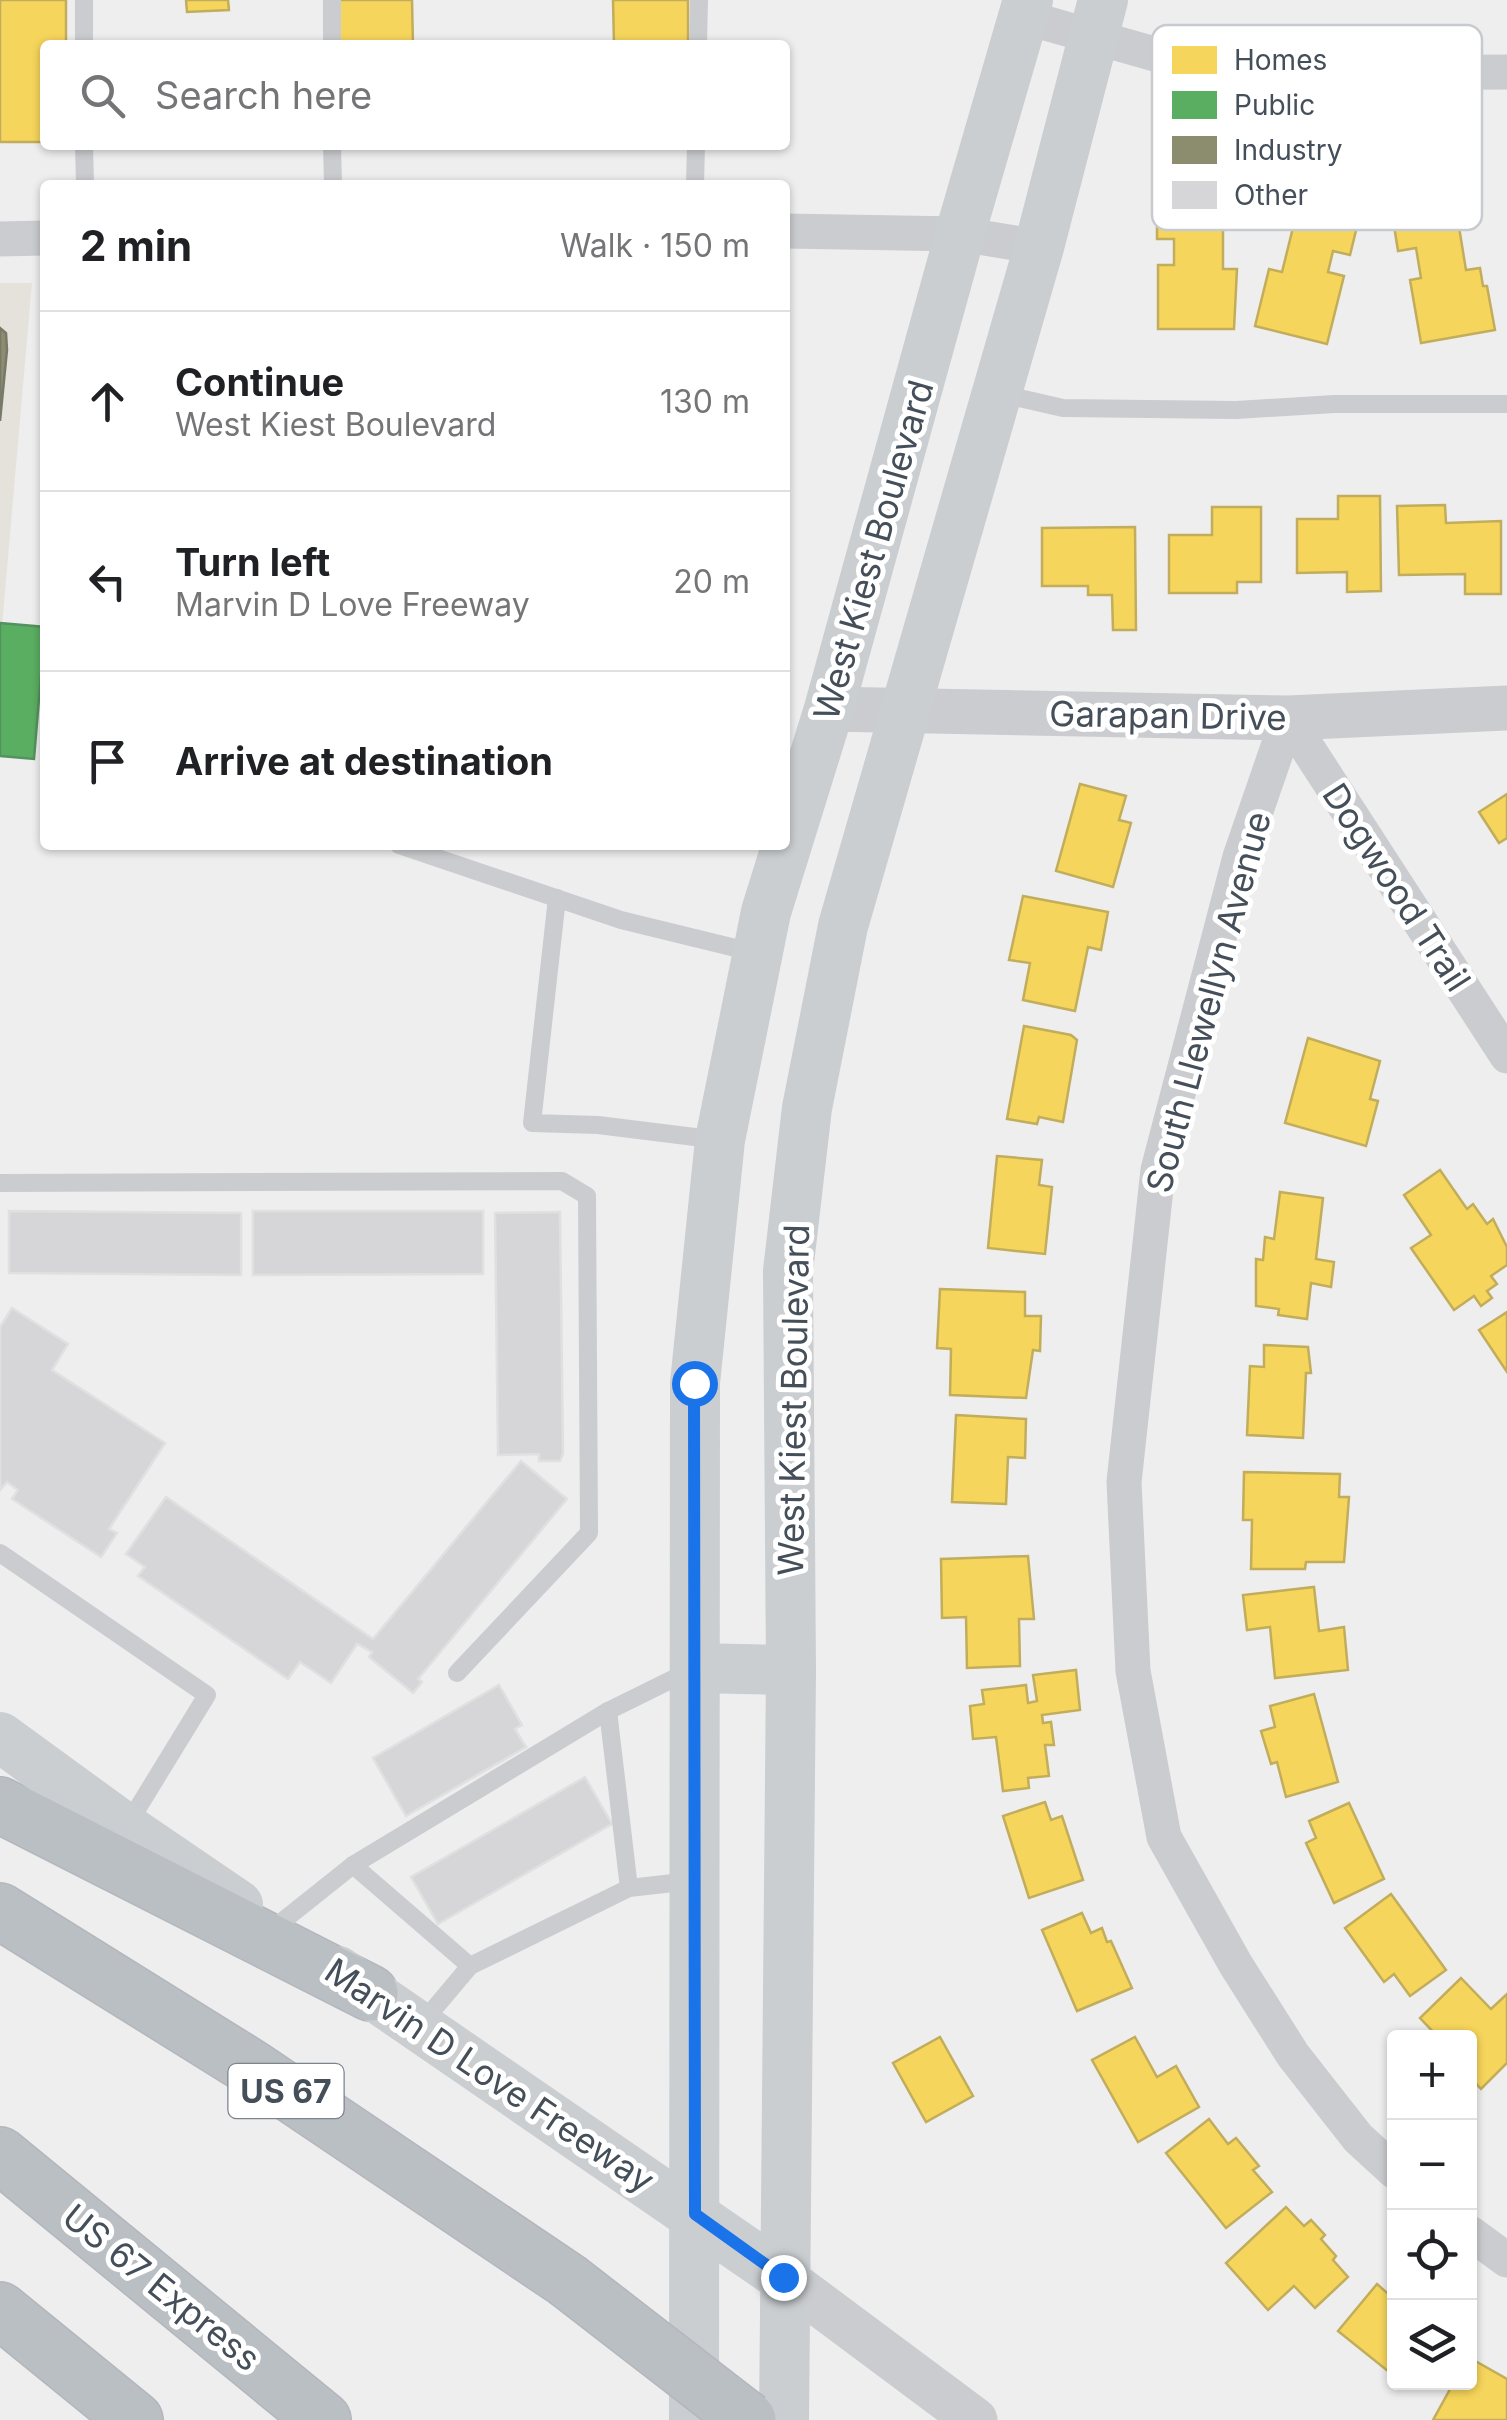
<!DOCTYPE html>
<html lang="en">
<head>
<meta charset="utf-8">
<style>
  :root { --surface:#fff; --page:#f2f2f2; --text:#202124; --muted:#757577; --line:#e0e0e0 }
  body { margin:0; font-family:Inter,sans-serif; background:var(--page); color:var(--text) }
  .controls { position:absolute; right:30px; bottom:30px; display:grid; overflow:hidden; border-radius:10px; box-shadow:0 2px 8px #0004 }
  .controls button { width:90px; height:90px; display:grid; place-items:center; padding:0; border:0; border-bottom:2px solid var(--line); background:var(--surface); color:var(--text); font:50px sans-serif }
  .stop { position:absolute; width:30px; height:30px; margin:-22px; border:8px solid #1a73e8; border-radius:50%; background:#fff }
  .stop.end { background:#1a73e8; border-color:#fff; box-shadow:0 2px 10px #0008 }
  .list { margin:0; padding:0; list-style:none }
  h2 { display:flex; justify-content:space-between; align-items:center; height:130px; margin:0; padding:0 40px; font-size:42px }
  h2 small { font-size:32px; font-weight:400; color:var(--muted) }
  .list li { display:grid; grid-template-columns:65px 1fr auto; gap:30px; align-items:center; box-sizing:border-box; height:180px; padding:0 40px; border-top:2px solid var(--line) }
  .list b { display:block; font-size:38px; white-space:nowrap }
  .list p { margin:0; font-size:32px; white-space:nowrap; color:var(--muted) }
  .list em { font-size:32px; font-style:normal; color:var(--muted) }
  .icon { flex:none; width:55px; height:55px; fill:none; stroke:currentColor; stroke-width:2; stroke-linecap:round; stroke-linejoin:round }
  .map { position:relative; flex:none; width:1507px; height:2420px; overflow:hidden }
  .search { position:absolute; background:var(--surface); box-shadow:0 2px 8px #0004; left:40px; top:40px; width:750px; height:110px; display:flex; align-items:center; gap:25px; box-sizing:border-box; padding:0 35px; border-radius:10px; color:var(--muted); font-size:38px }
  .panel { position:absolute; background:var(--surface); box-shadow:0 2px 8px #0004; left:40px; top:180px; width:750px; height:670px; border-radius:10px }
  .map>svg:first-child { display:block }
</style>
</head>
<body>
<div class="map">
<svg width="1507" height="2420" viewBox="0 0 1507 2420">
  <rect width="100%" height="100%" fill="#efeeee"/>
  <polygon fill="#e4e2db" points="0,283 32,283 0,649"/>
  <g fill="#f6d55c" stroke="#c1ad5b" stroke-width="2.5">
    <polygon points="0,0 66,0 66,45 45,45 45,142 0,142"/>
    <polygon points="186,0 228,0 229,10 187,12"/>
    <polygon points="338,0 412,0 413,45 338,45"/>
    <polygon points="613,0 688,0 688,45 614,45"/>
    <polygon points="1157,171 1223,171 1223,193 1228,193 1228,207 1223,207 1223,269 1237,269 1234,329 1158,329 1158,265 1174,265 1174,239 1157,239"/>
    <polygon points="1306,175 1366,190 1350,255 1333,251 1328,272 1344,276 1327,344 1255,326 1269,269 1282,272"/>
    <polygon points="1446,179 1449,198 1454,196 1466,270 1480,268 1483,286 1487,286 1495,330 1421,343 1410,280 1421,278 1416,248 1398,251 1388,188"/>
    <polygon points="1338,496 1380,496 1381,591 1347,592 1347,572 1297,573 1297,519 1338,519"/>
    <polygon points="1445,505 1446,523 1501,521 1501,594 1465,594 1465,574 1399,575 1397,506"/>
    <polygon points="1212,507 1261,507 1261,582 1237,582 1237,593 1169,593 1169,535 1212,535"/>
    <polygon points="1135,527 1136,630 1113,630 1112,595 1088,595 1088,586 1042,586 1042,528"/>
    <polygon points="1080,784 1126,796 1119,820 1131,823 1113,887 1056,871"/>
    <polygon points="1507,794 1507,838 1499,843 1479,812"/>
    <polygon points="1023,896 1108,912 1101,950 1088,947 1075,1011 1023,1000 1030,963 1009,960"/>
    <polygon points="1024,1026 1071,1035 1077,1040 1063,1122 1039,1117 1037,1124 1007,1119"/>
    <polygon points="1308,1038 1380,1061 1370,1099 1378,1101 1366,1146 1285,1123"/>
    <polygon points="997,1156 1042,1160 1039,1185 1052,1187 1045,1254 988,1248"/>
    <polygon points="1440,1170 1467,1209 1473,1204 1487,1224 1493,1219 1507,1247 1507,1265 1491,1276 1497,1284 1487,1291 1492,1298 1481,1306 1474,1296 1454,1310 1411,1248 1431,1235 1404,1195"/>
    <polygon points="1280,1192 1323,1198 1316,1259 1334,1262 1331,1287 1311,1283 1307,1319 1278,1315 1279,1309 1256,1306 1256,1259 1263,1260 1265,1237 1274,1239"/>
    <polygon points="940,1289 1025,1292 1025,1316 1041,1316 1040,1351 1033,1350 1026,1398 950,1395 951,1349 937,1348"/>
    <polygon points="1507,1312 1507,1372 1479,1330"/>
    <polygon points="1264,1345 1308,1347 1311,1373 1306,1373 1303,1438 1247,1435 1250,1366 1264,1367"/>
    <polygon points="956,1415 1026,1419 1025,1458 1008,1457 1006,1504 952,1502"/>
    <polygon points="1244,1472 1340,1474 1339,1497 1349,1497 1344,1562 1306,1562 1305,1569 1251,1569 1252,1520 1243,1520"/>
    <polygon points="1028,1556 1034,1619 1019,1619 1020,1666 967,1668 966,1617 942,1618 941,1559"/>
    <polygon points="1314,1587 1319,1631 1344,1627 1348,1670 1275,1678 1270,1627 1247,1630 1243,1595"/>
    <polygon points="1076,1670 1080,1710 1042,1715 1043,1723 1051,1722 1054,1745 1045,1745 1049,1776 1028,1778 1029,1788 1003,1791 996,1737 973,1739 970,1706 984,1704 982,1690 1026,1685 1028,1703 1037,1701 1033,1675"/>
    <polygon points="1314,1694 1338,1782 1286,1797 1277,1762 1271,1764 1261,1731 1275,1727 1270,1706"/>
    <polygon points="1045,1802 1051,1820 1062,1816 1083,1880 1029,1898 1003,1816"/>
    <polygon points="1349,1803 1384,1879 1334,1903 1306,1843 1316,1838 1309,1821"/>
    <polygon points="1391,1894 1446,1970 1410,1996 1394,1974 1384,1982 1345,1928"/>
    <polygon points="1082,1913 1091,1933 1102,1928 1107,1942 1111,1941 1132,1988 1077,2011 1042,1930"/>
    <polygon points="1461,1978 1491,2009 1507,1994 1507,2063 1481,2089 1470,2077 1470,2038 1439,2038 1420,2018"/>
    <polygon points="940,2037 973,2096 926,2122 893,2063"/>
    <polygon points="1135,2037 1157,2077 1176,2066 1199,2107 1138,2142 1092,2060"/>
    <polygon points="1209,2119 1228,2144 1236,2138 1259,2166 1253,2170 1272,2192 1226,2228 1166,2153"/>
    <polygon points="1286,2207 1304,2226 1311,2220 1325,2235 1321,2239 1336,2256 1333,2260 1348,2277 1315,2308 1294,2286 1268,2310 1226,2263"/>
    <polygon points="1377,2284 1394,2299 1394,2376 1338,2331"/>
    <polygon points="1470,2358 1507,2379 1507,2420 1433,2420 1454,2382 1470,2382"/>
  </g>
  <polygon fill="#5aae61" stroke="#54925f" stroke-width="2.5" points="0,623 45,627 34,759 0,756"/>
  <polygon fill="#8c8c6e" stroke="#777a68" stroke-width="2.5" points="0,328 6,333 7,350 0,421"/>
  <g fill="#d6d6d9" stroke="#e0e0e1" stroke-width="2.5">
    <polygon points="9,1211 241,1213 241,1275 9,1273"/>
    <polygon points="253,1211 483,1211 483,1274 253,1275"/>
    <polygon points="560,1212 563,1454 560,1461 539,1461 539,1454 498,1455 495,1213"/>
    <polygon points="12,1308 68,1344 52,1370 165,1443 109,1529 117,1533 101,1557 12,1499 18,1490 7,1482 0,1490 0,1327"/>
    <polygon points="521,1461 567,1499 418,1679 422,1682 413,1693 369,1657 372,1652 357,1644 331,1683 300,1662 288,1679 138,1576 145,1567 126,1554 166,1497 373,1639"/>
    <polygon points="499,1685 522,1725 515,1729 526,1747 406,1816 373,1758"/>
    <polygon points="585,1777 612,1824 438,1924 411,1877"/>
  </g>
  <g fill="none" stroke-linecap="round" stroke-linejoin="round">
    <g stroke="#b3b7bd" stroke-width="58">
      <g id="motorway">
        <polyline points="0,1805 370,1993"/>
        <polyline points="0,1911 252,2068 567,2280"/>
        <polyline points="0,2155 323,2420"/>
        <polyline points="0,2310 135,2420"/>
      </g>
    </g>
    <g stroke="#cacccf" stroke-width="18">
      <polyline points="84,0 84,45"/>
      <polyline points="332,0 332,45"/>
      <polyline points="698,45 699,0"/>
      <polyline points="84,145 85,185"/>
      <polyline points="332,145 333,185"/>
      <polyline points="695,185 696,145"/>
      <polyline points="1002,394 1063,408 1236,410 1334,404 1507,404"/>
      <polyline points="399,845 621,920 756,953"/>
      <polyline points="557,898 532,1123 598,1125 719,1140"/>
      <polyline points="0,1183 562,1181 587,1196 589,1533 457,1673"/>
      <polyline points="0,1553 207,1695 128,1824"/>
      <polyline points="608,1711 629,1888"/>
      <polyline points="353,1865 470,1966"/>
      <polyline points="274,1928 353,1865 608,1711 689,1671"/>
      <polyline points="422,2023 470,1966 629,1888 691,1881"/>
    </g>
    <g stroke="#cacccf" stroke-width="35">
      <polyline points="1024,17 1172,59 1249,74 1507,72"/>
      <polyline points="785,231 960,234 1039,247"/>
      <polyline points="0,239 45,238"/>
      <polyline points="1288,718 1240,857 1158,1170 1124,1482 1133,1671 1164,1837 1236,1965 1293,2055 1358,2138 1394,2171"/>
      <polyline points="1288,718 1507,1056"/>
      <polyline points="1470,2233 1507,2260"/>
    </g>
    <g stroke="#cacccf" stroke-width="45">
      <polyline points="829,709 1288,718 1507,708"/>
      <polyline points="783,2277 975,2420"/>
    </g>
    <g stroke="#caced1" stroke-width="50">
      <polyline points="695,1668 791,1670"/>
      <polyline points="0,1737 125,1828 238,1905"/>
      <polyline points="338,1971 783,2277"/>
      <polyline points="694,2420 695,1383 720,1140 766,912 829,709 960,234 1028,0"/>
      <polyline points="784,2420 791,1670 788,1271 807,1108 843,926 1039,247 1103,0"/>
    </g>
    <use href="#motorway" stroke="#babfc4" stroke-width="55"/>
    <g stroke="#b3b7bd" stroke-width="58" stroke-linecap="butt">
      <polyline id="motorway-bridge" points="567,2280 748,2420"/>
    </g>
    <use href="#motorway-bridge" stroke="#babfc4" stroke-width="55"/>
  </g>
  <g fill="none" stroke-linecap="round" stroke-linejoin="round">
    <polyline stroke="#1a73e8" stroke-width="12" points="694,1383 695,2214 783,2277"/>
  </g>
  <g text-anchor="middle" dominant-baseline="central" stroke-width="10" stroke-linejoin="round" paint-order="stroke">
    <rect fill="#fff" stroke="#7d848c" stroke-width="2.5" x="228.5" y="2064" width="115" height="54" rx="8"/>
    <g font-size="32" font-weight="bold" fill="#454f5a">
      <text x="286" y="2091">US 67</text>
    </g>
    <g font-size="35" fill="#454f5a" stroke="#fff">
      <text transform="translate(873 550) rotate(-74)">West Kiest Boulevard</text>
      <text transform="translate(1168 715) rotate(1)">Garapan Drive</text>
      <text transform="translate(1397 887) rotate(57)">Dogwood Trail</text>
      <text transform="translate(1208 1002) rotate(-75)">South Llewellyn Avenue</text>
      <text transform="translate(793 1400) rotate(-89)">West Kiest Boulevard</text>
      <text transform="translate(490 2075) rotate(34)">Marvin D Love Freeway</text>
      <text transform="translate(162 2287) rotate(39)">US 67 Express</text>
    </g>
  </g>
  <rect x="1152" y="25" width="330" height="205" rx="15" fill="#fff" stroke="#c7cace" stroke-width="2.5"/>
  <rect x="1172" y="46" width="45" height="28" fill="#f6d55c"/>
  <rect x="1172" y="91" width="45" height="28" fill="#5aae61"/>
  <rect x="1172" y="136" width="45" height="28" fill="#8c8c6e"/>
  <rect x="1172" y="181" width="45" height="28" fill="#d6d6d9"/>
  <g font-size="28" fill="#454f5a">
    <text x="1234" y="70">Homes</text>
    <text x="1234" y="115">Public</text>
    <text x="1234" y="160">Industry</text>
    <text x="1234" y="205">Other</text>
  </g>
</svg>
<div class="controls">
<button>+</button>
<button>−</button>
<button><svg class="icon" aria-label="locate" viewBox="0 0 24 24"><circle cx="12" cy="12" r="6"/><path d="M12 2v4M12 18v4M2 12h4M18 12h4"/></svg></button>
<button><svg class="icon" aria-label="layers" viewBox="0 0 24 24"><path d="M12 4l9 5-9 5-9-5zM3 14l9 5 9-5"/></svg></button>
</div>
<div class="stop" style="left:694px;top:1383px"></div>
<div class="stop end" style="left:783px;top:2277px"></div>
<div class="search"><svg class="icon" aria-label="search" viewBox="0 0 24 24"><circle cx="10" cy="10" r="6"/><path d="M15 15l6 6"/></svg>Search here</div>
<section class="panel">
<h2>2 min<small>Walk · 150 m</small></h2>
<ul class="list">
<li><svg class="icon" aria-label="ahead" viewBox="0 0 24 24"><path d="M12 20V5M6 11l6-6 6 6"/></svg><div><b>Continue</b><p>West Kiest Boulevard</p></div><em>130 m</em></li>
<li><svg class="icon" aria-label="left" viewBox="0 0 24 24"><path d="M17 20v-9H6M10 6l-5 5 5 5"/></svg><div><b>Turn left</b><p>Marvin D Love Freeway</p></div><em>20 m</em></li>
<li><svg class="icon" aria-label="arrive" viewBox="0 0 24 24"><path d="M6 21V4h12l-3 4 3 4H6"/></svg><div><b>Arrive at destination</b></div></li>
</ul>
</section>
</div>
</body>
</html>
